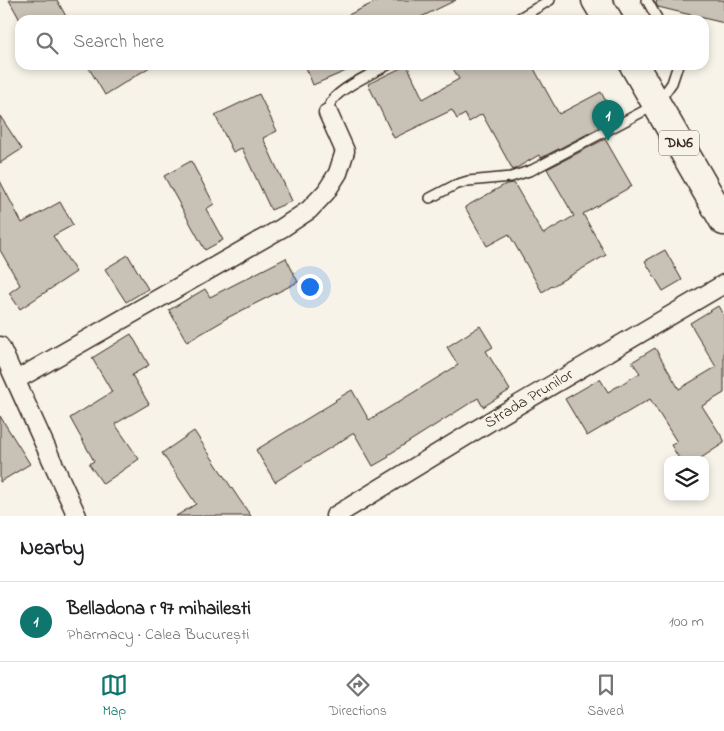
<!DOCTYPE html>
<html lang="en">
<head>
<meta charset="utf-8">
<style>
  :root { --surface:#fff; --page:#f6f6f6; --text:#202124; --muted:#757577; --line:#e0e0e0; --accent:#0f766e }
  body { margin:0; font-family:"Indie Flower",sans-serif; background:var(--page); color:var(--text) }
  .controls { position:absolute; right:15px; bottom:15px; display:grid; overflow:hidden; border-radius:10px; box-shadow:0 2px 8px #0003 }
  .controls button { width:45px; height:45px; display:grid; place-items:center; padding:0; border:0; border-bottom:1px solid var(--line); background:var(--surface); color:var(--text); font:25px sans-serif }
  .you { position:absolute; left:309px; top:286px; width:18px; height:18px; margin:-12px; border:4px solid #fff; border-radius:50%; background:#1a73e8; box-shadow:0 0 0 8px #1a73e833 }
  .badge { display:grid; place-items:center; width:32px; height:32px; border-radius:50%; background:var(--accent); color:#fff; font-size:16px; font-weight:700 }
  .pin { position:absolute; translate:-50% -41px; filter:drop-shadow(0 1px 2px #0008) }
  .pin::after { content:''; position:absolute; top:26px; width:18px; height:15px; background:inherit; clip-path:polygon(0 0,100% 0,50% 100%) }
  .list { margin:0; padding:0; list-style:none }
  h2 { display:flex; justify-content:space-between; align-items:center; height:65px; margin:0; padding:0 20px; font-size:21px }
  h2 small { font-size:16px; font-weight:400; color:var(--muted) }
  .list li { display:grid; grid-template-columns:32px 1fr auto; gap:15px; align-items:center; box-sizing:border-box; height:80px; padding:0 20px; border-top:1px solid var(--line) }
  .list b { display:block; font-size:19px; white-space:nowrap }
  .list p { margin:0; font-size:16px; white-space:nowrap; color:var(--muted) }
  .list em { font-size:16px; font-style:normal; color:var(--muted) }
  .icon { flex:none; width:28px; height:28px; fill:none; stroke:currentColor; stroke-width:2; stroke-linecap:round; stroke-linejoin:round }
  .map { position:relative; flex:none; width:724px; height:516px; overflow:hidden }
  .search { position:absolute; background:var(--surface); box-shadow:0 2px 8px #0003; left:15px; right:15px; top:15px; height:55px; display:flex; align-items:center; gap:12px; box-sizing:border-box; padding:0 18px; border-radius:15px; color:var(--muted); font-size:19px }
  .sheet { height:145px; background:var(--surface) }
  nav { display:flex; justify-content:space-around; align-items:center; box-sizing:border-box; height:70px; border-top:1px solid var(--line); background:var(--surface); font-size:14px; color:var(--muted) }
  nav a { display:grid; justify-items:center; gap:2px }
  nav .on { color:var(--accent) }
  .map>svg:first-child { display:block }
</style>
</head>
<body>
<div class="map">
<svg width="724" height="516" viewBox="0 0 724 516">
  <rect width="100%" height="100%" fill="#f7f3e8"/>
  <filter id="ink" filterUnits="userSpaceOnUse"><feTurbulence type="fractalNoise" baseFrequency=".02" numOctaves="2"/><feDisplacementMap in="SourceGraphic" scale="10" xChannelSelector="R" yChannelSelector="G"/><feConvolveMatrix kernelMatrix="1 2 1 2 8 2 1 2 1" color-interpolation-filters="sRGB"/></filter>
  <g filter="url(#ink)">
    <g fill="#c8c1b6" stroke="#3b2a1e">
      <polygon points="9,0 57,0 68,20 20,20"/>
      <polygon points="379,0 456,0 415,20 338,20"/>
      <polygon points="657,0 724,0 724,23 658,7 656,4"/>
      <polygon points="87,65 153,65 105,95"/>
      <polygon points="305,65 360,65 313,85"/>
      <polygon points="407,65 423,99 459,79 451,65 532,65 559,114 601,92 614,117 598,126 599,128 541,158 539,155 513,170 482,114 469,122 465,114 457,119 452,110 394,138 368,84"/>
      <polygon points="259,94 277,131 263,138 292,201 271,210 242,148 233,152 215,115"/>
      <polygon points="0,116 22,149 0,163"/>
      <polygon points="605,139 632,186 583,214 606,255 542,292 509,234 487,246 465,207 506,184 514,183 543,234 574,216 547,169"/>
      <polygon points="191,161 214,204 206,209 223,240 205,250 164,176"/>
      <polygon points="0,181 22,223 60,202 73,225 53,236 76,272 20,309 9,293 20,285 0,250"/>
      <polygon points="665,250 682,280 663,291 645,261"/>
      <polygon points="128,255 148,289 126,302 105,269"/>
      <polygon points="286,258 298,282 223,320 223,321 187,342 169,310 205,289 210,297"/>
      <polygon points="718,306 724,316 724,393 702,406 724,440 724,443 698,460 680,460 671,445 677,442 650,399 587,436 565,399 600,379 608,392 640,373 632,362 655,348 679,389 716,367 690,323"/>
      <polygon points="480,326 493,347 486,351 510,390 483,407 478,398 388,455 389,457 373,466 354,433 275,482 256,450 336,401 335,400 352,390 369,420 458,365 447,347"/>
      <polygon points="131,334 149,365 132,375 149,404 115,424 139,459 103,484 89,464 94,461 70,418 112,392 92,358"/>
      <polygon points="0,416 30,464 0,482"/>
      <polygon points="194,431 239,499 251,516 176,516 196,504 162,453"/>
    </g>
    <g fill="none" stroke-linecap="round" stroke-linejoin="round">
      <g stroke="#3b2a1e" stroke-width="12">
        <g id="lane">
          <polyline points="646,0 648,2 658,20"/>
          <polyline points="516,20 550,0"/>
          <path d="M328,113C329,109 329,105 331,102C340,88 373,73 388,65"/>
          <polyline points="430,198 455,185 468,181 511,177 532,170 657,104 672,83 678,65"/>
        </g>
      </g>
      <g stroke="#3b2a1e" stroke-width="21">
        <g id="street">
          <polyline points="0,346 77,516"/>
          <polyline points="16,380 282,228 309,210 326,192 338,173 345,151 328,113"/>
          <polyline points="335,516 494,419 724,284"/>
        </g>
      </g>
      <g stroke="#3b2a1e" stroke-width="31">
        <g id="primary">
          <polyline points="596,0 608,20"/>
          <polyline points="634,65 724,221"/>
        </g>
      </g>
      <use href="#lane" stroke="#f7f3e8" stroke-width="9"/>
      <use href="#street" stroke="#f7f3e8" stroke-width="18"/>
      <use href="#primary" stroke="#f7f3e8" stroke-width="28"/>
    </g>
  </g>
  <g text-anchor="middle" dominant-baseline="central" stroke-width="4" stroke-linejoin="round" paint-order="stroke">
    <rect fill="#f7f3e8" stroke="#73665b" stroke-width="1" x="659" y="130.5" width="40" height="25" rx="4"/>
    <g font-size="15" font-weight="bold" fill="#3b2a1e">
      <text x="679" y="143">DN6</text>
    </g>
    <g font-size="16" fill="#3b2a1e" stroke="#f7f3e8">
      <text transform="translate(529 399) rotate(-31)">Strada Prunilor</text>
    </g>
  </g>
</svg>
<div class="controls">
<button><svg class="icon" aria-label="layers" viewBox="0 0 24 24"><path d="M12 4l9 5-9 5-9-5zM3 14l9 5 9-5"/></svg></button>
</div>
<div class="you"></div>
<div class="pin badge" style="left:608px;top:141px">1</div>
<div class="search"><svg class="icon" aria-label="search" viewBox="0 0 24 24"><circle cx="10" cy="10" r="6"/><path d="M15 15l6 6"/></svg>Search here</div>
</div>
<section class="sheet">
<h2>Nearby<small></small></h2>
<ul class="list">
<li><span class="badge">1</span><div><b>Belladona r 97 mihailesti</b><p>Pharmacy · Calea București</p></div><em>100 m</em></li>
</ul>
</section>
<nav>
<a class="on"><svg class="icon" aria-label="map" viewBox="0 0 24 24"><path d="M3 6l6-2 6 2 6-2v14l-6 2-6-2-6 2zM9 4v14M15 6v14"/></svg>Map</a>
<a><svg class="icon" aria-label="directions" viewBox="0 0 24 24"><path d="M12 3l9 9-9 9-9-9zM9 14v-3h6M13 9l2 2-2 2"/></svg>Directions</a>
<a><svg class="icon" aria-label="saved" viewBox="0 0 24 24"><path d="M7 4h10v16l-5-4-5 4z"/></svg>Saved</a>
</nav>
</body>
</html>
